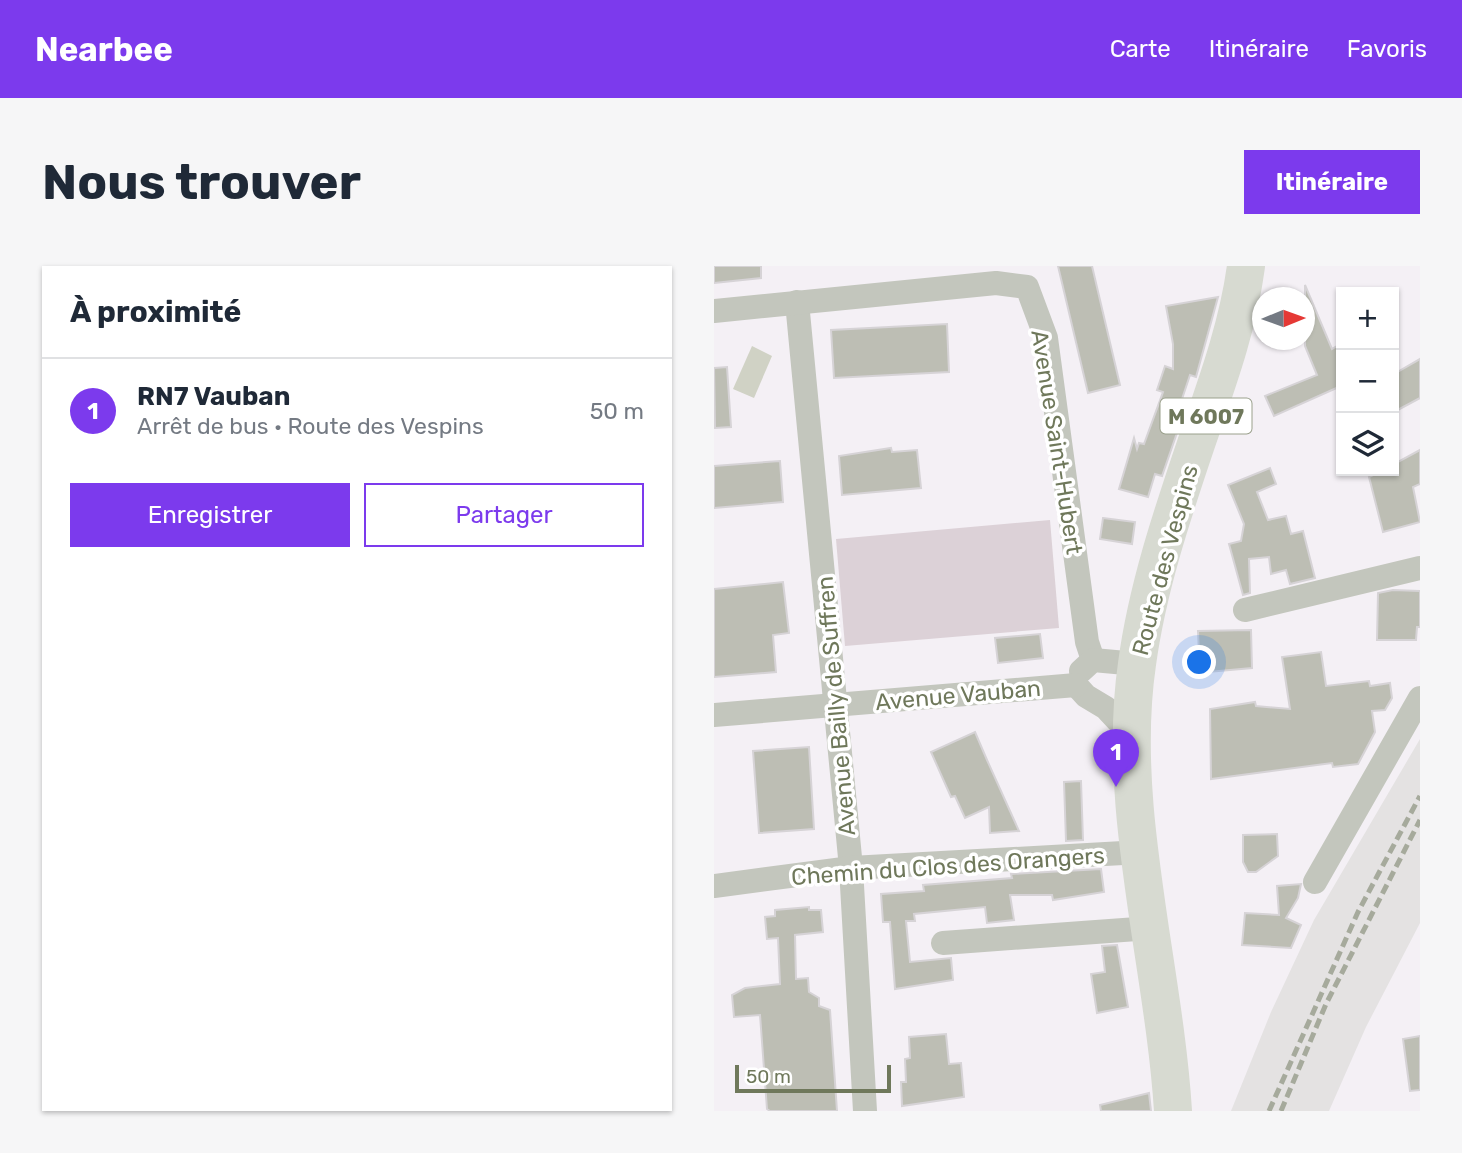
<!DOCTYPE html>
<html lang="fr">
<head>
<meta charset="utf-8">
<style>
  :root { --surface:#fff; --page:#f6f6f7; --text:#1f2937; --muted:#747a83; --line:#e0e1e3; --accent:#7c3aed }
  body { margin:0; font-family:Rubik,sans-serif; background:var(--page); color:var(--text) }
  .controls { position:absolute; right:21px; top:21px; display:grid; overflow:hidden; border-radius:0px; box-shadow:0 2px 5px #0004 }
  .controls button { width:63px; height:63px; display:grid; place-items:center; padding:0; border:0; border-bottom:2px solid var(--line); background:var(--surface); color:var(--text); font:35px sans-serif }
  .compass { position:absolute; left:538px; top:21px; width:63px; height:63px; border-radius:50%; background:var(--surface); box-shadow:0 2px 5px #0004; rotate:89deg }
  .scale { position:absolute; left:21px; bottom:18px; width:156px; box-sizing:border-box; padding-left:7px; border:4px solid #6f785b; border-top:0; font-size:19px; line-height:24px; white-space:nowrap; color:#6f785b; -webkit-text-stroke:5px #fff; paint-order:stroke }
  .you { position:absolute; left:486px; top:397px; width:24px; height:24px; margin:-18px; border:5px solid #fff; border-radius:50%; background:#1a73e8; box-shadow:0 0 0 10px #1a73e833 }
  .badge { display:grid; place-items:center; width:46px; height:46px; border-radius:50%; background:var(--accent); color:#fff; font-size:23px; font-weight:700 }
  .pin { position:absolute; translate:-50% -58px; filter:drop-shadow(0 2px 4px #0008) }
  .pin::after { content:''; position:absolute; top:37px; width:24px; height:21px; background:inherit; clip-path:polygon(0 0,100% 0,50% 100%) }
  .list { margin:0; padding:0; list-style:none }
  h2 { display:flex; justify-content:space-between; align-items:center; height:91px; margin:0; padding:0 28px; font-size:30px }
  h2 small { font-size:23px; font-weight:400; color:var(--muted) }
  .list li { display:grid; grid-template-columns:46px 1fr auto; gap:21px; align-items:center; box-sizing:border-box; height:105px; padding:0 28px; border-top:2px solid var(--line) }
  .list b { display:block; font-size:26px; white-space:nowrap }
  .list p { margin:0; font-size:23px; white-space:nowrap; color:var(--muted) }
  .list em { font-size:23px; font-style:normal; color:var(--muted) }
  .actions { display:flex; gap:14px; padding:21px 28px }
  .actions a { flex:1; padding:16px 0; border:2px solid var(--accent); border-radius:0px; text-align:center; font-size:24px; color:var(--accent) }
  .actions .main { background:var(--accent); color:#fff }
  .icon { flex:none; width:38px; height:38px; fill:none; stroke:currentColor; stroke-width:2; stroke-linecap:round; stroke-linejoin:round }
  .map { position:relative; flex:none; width:706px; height:845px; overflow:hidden; border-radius:0px }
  header { display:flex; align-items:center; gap:42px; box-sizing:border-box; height:98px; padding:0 35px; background:var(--accent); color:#fff }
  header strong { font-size:33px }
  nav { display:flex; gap:38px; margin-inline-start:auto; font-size:24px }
  .intro { display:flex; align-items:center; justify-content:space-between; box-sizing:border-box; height:168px; padding:0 42px }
  h1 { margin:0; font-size:49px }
  .button { padding:18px 32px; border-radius:0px; background:var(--accent); color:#fff; font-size:24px; font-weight:700 }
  main { display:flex; gap:42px; padding:0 42px }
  aside { flex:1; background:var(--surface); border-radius:0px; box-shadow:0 2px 5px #0004 }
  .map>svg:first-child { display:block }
</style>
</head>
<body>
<header>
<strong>Nearbee</strong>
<nav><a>Carte</a><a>Itinéraire</a><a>Favoris</a></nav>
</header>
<div class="intro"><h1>Nous trouver</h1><a class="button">Itinéraire</a></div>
<main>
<aside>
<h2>À proximité<small></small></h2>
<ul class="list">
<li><span class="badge">1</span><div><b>RN7 Vauban</b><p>Arrêt de bus · Route des Vespins</p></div><em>50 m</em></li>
</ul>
<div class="actions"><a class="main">Enregistrer</a><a>Partager</a></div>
</aside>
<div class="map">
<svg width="706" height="845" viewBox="0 0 706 845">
  <rect width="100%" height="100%" fill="#f4f0f5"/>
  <polygon fill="#e4e2e2" points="706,473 706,657 652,761 615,845 517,845 557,746 600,654"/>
  <polygon fill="#dcd1d7" points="336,254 345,362 131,380 122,273"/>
  <polygon fill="#d0d2c5" points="38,80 58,90 40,132 19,123"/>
  <g fill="#bdbeb4" stroke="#d6d3d6" stroke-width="2">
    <polygon points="0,0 47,0 47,12 0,17"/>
    <polygon points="344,0 378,0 406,119 374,127"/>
    <polygon points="591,19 618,83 623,80 627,90 627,120 560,150 551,130 603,109 591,80"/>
    <polygon points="504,31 482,111 476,109 466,139 472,141 448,210 441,208 434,231 405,223 420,172 423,183 425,177 430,178 449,126 443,124 451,100 459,103 459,78 452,40"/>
    <polygon points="233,58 235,106 120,112 117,64"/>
    <polygon points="706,93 706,132 680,146 680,108"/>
    <polygon points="13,101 17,161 1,162 0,102"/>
    <polygon points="177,182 178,186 203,184 207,222 128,229 125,190"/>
    <polygon points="706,184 706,218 699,221 706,256 669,266 655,211 667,205 680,205 680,198"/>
    <polygon points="66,195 69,236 0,242 0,200"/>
    <polygon points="556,202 562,218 543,226 554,254 572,250 577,268 589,265 601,312 576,318 572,304 557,308 555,291 535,293 536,327 529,329 515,278 527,275 530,258 514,219"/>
    <polygon points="389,252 421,256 418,278 386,273"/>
    <polygon points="69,316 75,367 59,369 62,406 0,411 0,323"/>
    <polygon points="679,324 706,325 706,361 703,361 702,374 663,374 664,327"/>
    <polygon points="537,364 538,402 494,406 494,386 485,387 484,365"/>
    <polygon points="326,368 329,392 284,397 281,372"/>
    <polygon points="607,386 612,420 655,415 656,420 676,417 678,432 671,444 658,445 661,466 644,498 619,501 618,497 497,513 496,443 541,436 542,440 576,443 568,391"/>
    <polygon points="261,466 273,494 305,565 276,567 275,541 251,552 241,530 237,531 217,486"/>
    <polygon points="95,481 100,563 45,567 39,485"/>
    <polygon points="367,515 369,574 352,575 350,516"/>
    <polygon points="563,568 564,590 542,606 534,606 529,596 529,569"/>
    <polygon points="387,603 390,626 339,634 338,629 296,629 300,654 273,657 271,641 200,648 201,655 192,655 196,696 237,692 239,714 181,723 176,656 169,656 167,628 210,625 209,619 298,612 297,608"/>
    <polygon points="587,618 584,632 572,652 587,659 577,682 528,679 531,647 565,649 563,620"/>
    <polygon points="95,641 95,644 107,644 109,666 81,669 82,713 94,712 95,726 105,732 105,740 116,744 123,845 56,845 53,843 46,749 20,751 18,729 31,722 66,718 64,672 53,673 51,651 61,650 61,644"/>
    <polygon points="403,679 414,741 383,747 377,708 391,706 388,680"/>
    <polygon points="232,768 235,798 247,797 250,831 188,840 187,816 192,816 191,793 196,792 195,771"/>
    <polygon points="706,770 706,824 696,825 689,773"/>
    <polygon points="435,827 437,845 387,845 386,839"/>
  </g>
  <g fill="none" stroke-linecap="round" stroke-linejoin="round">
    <g stroke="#c3c6bd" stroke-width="24">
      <polyline points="83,36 137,602 151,845"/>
      <polyline points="0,45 282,17 313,21 332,72 373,376 379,394"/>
      <polyline points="531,344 706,302"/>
      <polyline points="367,405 379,394 423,398"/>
      <polyline points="362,419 372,430 392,442 418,470"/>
      <polyline points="0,449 362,419"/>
      <polyline points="601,616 706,432"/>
      <polyline points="0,620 137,602 427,586"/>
      <polyline points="229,677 437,662"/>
    </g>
    <path stroke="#d7dad1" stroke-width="38" d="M459,845C450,700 402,541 423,398C433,323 458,249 482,178C502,120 524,61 532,0"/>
    <g stroke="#a6aa9c" stroke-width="5" stroke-dasharray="10 5" stroke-linecap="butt">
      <polyline points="555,845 644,646 706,530"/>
      <polyline points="567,845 612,738 706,554"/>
    </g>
  </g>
  <g text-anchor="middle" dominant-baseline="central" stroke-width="7" stroke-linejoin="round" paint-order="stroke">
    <rect fill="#fff" stroke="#9aa08c" stroke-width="2" x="446.5" y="132.5" width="91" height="35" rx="5"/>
    <g font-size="21" font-weight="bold" fill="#6f785b">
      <text x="492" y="150">M 6007</text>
    </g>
    <g font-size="23" fill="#6f785b" stroke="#fff">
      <text transform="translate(343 176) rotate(81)">Avenue Saint-Hubert</text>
      <text transform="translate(451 294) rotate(-75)">Route des Vespins</text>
      <text transform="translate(244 429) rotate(-5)">Avenue Vauban</text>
      <text transform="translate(122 440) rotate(-95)">Avenue Bailly de Suffren</text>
      <text transform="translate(234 600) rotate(-4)">Chemin du Clos des Orangers</text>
    </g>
  </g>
</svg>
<div class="controls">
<button>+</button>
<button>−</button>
<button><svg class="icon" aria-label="layers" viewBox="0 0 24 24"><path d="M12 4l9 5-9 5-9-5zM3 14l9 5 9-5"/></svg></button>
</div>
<svg class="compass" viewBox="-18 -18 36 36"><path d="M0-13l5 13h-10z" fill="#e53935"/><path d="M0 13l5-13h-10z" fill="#747a83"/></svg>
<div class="scale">50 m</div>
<div class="you"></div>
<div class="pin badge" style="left:402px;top:521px">1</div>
</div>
</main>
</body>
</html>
